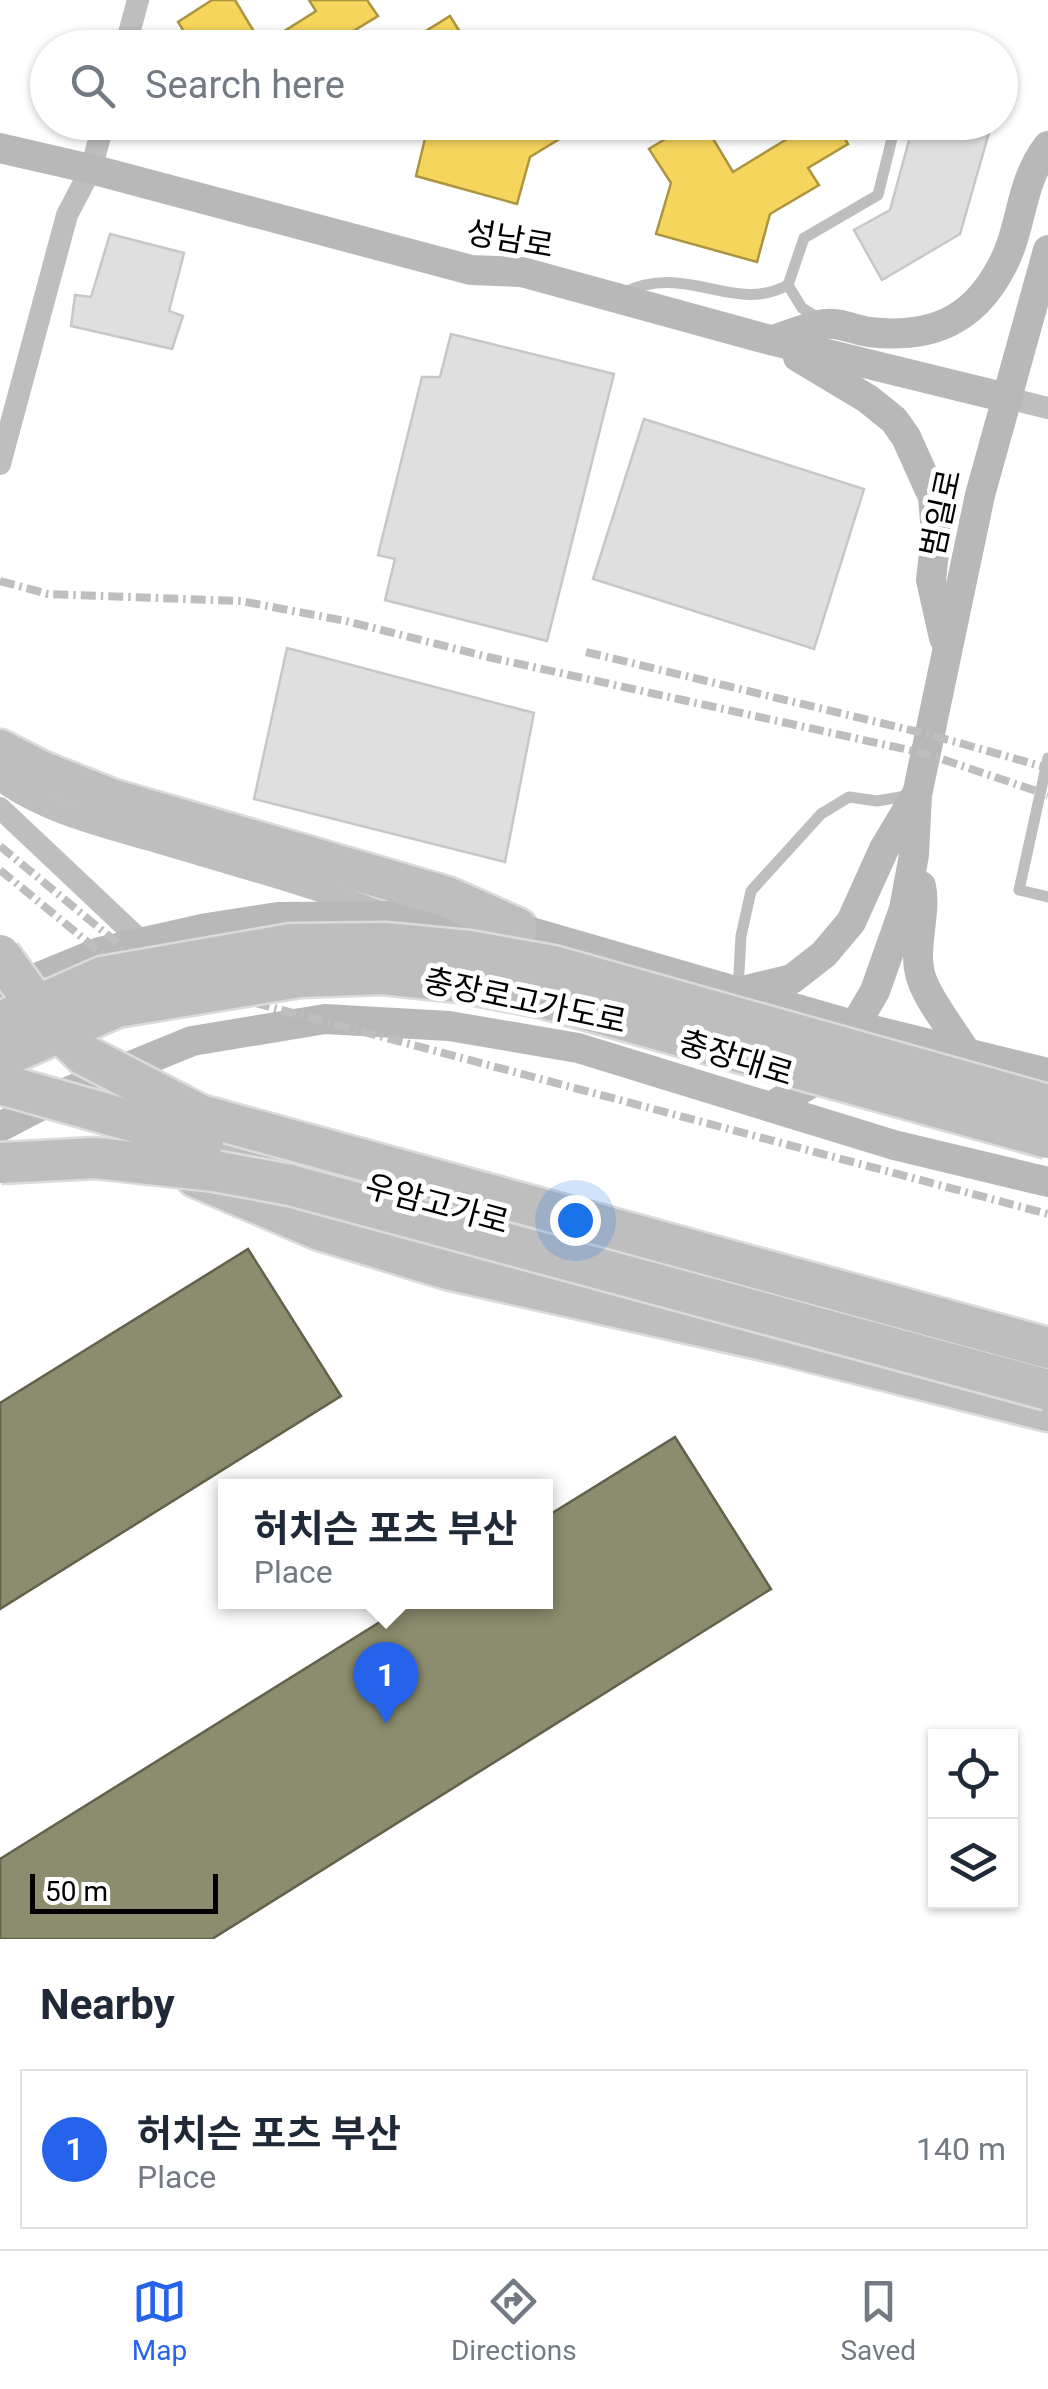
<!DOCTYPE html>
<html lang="en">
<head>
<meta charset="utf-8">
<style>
  :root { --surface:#fff; --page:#f2f2f3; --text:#1f2937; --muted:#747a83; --line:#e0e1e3; --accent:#2563eb }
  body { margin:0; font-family:Roboto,"Noto Sans KR",sans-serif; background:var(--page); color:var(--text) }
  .controls { position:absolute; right:30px; bottom:30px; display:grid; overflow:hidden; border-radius:0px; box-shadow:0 2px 8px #0004 }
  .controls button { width:90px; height:90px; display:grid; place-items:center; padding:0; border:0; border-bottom:2px solid var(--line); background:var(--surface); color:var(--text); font:50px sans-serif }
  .scale { position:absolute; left:30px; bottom:25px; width:188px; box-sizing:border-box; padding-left:10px; border:5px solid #000; border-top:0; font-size:28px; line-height:35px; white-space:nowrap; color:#000; -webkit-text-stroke:8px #fff; paint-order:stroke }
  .you { position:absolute; left:575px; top:1220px; width:35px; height:35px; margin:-25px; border:8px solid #fff; border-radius:50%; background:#1a73e8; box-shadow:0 0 0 15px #1a73e833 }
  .badge { display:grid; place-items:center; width:65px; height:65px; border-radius:50%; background:var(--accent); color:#fff; font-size:32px; font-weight:700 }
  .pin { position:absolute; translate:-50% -82px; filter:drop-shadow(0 2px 5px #0008) }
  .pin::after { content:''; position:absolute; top:52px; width:35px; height:30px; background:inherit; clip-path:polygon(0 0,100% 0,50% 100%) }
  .popup { position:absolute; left:218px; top:1479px; width:335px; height:130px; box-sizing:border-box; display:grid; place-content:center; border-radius:0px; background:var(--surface); filter:drop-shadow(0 2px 8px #0005); font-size:32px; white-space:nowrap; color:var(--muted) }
  .popup b { font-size:38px; color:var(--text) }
  .popup::after { content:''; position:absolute; left:50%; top:100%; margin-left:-20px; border:20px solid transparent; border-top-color:var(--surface) }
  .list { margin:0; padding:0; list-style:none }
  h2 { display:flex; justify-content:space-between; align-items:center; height:130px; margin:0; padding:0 40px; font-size:42px }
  h2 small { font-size:32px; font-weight:400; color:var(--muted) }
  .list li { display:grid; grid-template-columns:65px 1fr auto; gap:30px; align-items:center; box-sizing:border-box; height:160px; margin:0 20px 20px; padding:0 20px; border:2px solid var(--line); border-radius:0px }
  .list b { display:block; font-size:38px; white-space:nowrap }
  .list p { margin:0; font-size:32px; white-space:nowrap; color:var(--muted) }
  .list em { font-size:32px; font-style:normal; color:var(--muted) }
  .icon { flex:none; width:55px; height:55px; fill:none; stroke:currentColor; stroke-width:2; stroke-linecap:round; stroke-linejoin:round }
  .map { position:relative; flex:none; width:1048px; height:1939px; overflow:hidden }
  .search { position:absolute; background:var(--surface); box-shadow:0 2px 8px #0004; left:30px; right:30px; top:30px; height:110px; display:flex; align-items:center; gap:25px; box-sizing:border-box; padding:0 35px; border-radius:55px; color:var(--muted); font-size:38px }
  .sheet { height:310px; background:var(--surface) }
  nav { display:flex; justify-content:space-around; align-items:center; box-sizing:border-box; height:140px; border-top:2px solid var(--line); background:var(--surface); font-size:28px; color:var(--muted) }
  nav a { display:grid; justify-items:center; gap:5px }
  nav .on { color:var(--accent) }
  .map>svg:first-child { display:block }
</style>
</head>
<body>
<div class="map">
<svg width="1048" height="1939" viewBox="0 0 1048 1939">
  <rect width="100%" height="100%" fill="#fff"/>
  <g fill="#f6d55c" stroke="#ac9540" stroke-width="2.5">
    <polygon points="212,0 235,0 262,45 316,11 309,0 367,0 378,16 337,41 341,48 194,48 178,22"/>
    <polygon points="450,16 470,48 429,48 421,34"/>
    <polygon points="242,122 290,122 286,135"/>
    <polygon points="429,122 576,122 579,127 530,157 517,204 416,176"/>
    <polygon points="680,122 703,122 733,172 787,139 779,122 835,122 848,144 808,168 819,185 770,214 757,262 656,234 671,183 649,149 683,128"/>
  </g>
  <g fill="#8c8c6e" stroke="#62624d" stroke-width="2.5">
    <polygon points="248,1249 341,1396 0,1609 0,1403"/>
    <polygon points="675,1437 771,1589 212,1939 0,1939 0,1859 412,1602 546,1602 546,1517"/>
  </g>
  <g fill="#dfdfdf" stroke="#c7c7c7" stroke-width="2.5">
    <polygon points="914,122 992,122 960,234 882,280 854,230 890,210"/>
    <polygon points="110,234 184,253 169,311 183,316 172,349 71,326 75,295 91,297"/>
    <polygon points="451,334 614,374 547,641 385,600 395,559 378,555 422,377 440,377"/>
    <polygon points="644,419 864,489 814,649 593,579"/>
    <polygon points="287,648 534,713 505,862 254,799"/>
  </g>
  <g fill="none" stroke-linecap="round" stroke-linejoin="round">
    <g stroke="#dbdbdb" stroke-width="45">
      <g id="highway">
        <polyline points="0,750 43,772 111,799 447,897 517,928"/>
        <polyline points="203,1141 344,1179"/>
        <polyline points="196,1177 320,1230 447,1269 777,1343 1048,1411"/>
      </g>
    </g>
    <g stroke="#bebebe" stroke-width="11">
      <polyline points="788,285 802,308 818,318"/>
      <path d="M623,293C686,261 733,315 788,285L804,238L878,195L896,122"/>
      <polyline points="1048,758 1019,890 1048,897"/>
      <polyline points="738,990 741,936 751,891 821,814 849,797 877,801 912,795"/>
    </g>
    <g stroke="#bebebe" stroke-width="22">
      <polyline points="125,48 138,0"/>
      <polyline points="1007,398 1048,408"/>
      <polyline points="0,464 67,215 91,169 104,122"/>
      <path d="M0,780C44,812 98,825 150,840C227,863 305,884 380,912"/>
      <polyline points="0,808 142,942"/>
    </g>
    <g stroke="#b8b8b8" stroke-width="30">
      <polyline points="0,148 91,169 471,270 522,272 770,340 1007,398"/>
      <path d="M773,340C789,335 807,327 824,324C838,322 855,330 869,332C930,339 973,322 1002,266C1023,227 1019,183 1048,146"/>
      <polyline points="798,357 868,399 894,420 906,437 933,497 936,534 931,580 944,638"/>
      <path d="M921,886C927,915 911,951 922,980C930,1003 954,1032 967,1054"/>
      <polyline points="742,991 792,979 824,954 851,922 884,849 915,797"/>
      <polyline points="0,993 100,952 207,928 278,917 392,916 517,928 856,1026 1048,1073"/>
      <polyline points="774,1105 811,1083 837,1056 875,991 904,909 914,855 917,795 980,495 1048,250"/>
      <polyline points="0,1127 65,1093 192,1041 325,1019 449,1026 578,1048 894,1145 1048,1182"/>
    </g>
    <use href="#highway" stroke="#bebebe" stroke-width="40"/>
    <g stroke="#bebebe" stroke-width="8" stroke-dasharray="15 5 2.5 5" stroke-linecap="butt">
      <polyline points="0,581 48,594 241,601 346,621 488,657 927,754 1048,795"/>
      <polyline points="586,652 931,735 1048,768"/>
      <polyline points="0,846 122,947 259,1004 1048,1214"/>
      <polyline points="0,870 100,952 135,968"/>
    </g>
    <g stroke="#dbdbdb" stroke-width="45" stroke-linecap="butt">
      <g id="highway-bridge">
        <polyline points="0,955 44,1016 84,1055 200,1115 1048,1348"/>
        <polyline points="0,1022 102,977 291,944 385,943 469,951 553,966 1048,1105"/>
        <polyline points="0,1058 117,1007 300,977 382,974 459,982 544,998 1048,1138"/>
        <polyline points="0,1084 203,1141"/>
        <polyline points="0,1163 95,1158 214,1171 290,1185 1048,1390"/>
      </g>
    </g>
    <use href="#highway-bridge" stroke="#bebebe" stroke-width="40"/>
  </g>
  <g text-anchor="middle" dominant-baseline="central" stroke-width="10" stroke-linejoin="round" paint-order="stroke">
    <g font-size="32" fill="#000" stroke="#fff">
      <text transform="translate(510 239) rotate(10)">성남로</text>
      <text transform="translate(941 513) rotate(-78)">범일로</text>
      <text transform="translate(525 1001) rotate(12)">충장로고가도로</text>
      <text transform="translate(736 1058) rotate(17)">충장대로</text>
      <text transform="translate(437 1204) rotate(15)">우암고가로</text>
    </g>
  </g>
</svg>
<div class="controls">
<button><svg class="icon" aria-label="locate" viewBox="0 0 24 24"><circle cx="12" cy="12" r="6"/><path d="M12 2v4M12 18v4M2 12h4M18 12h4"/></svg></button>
<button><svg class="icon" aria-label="layers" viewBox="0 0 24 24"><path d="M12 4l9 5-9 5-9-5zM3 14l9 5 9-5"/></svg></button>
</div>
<div class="scale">50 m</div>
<div class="you"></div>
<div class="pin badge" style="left:386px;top:1724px">1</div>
<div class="popup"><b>허치슨 포츠 부산</b>Place</div>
<div class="search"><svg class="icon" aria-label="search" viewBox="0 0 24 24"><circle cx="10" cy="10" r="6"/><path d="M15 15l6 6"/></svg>Search here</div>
</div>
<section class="sheet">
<h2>Nearby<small></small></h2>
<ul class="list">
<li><span class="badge">1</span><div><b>허치슨 포츠 부산</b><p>Place</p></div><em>140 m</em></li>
</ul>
</section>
<nav>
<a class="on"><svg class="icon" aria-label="map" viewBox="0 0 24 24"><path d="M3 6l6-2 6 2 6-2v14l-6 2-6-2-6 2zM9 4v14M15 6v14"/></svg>Map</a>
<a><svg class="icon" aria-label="directions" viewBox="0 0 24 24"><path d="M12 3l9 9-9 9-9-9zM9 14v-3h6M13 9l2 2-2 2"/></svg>Directions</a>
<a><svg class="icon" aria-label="saved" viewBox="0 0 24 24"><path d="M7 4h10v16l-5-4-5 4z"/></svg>Saved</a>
</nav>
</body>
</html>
